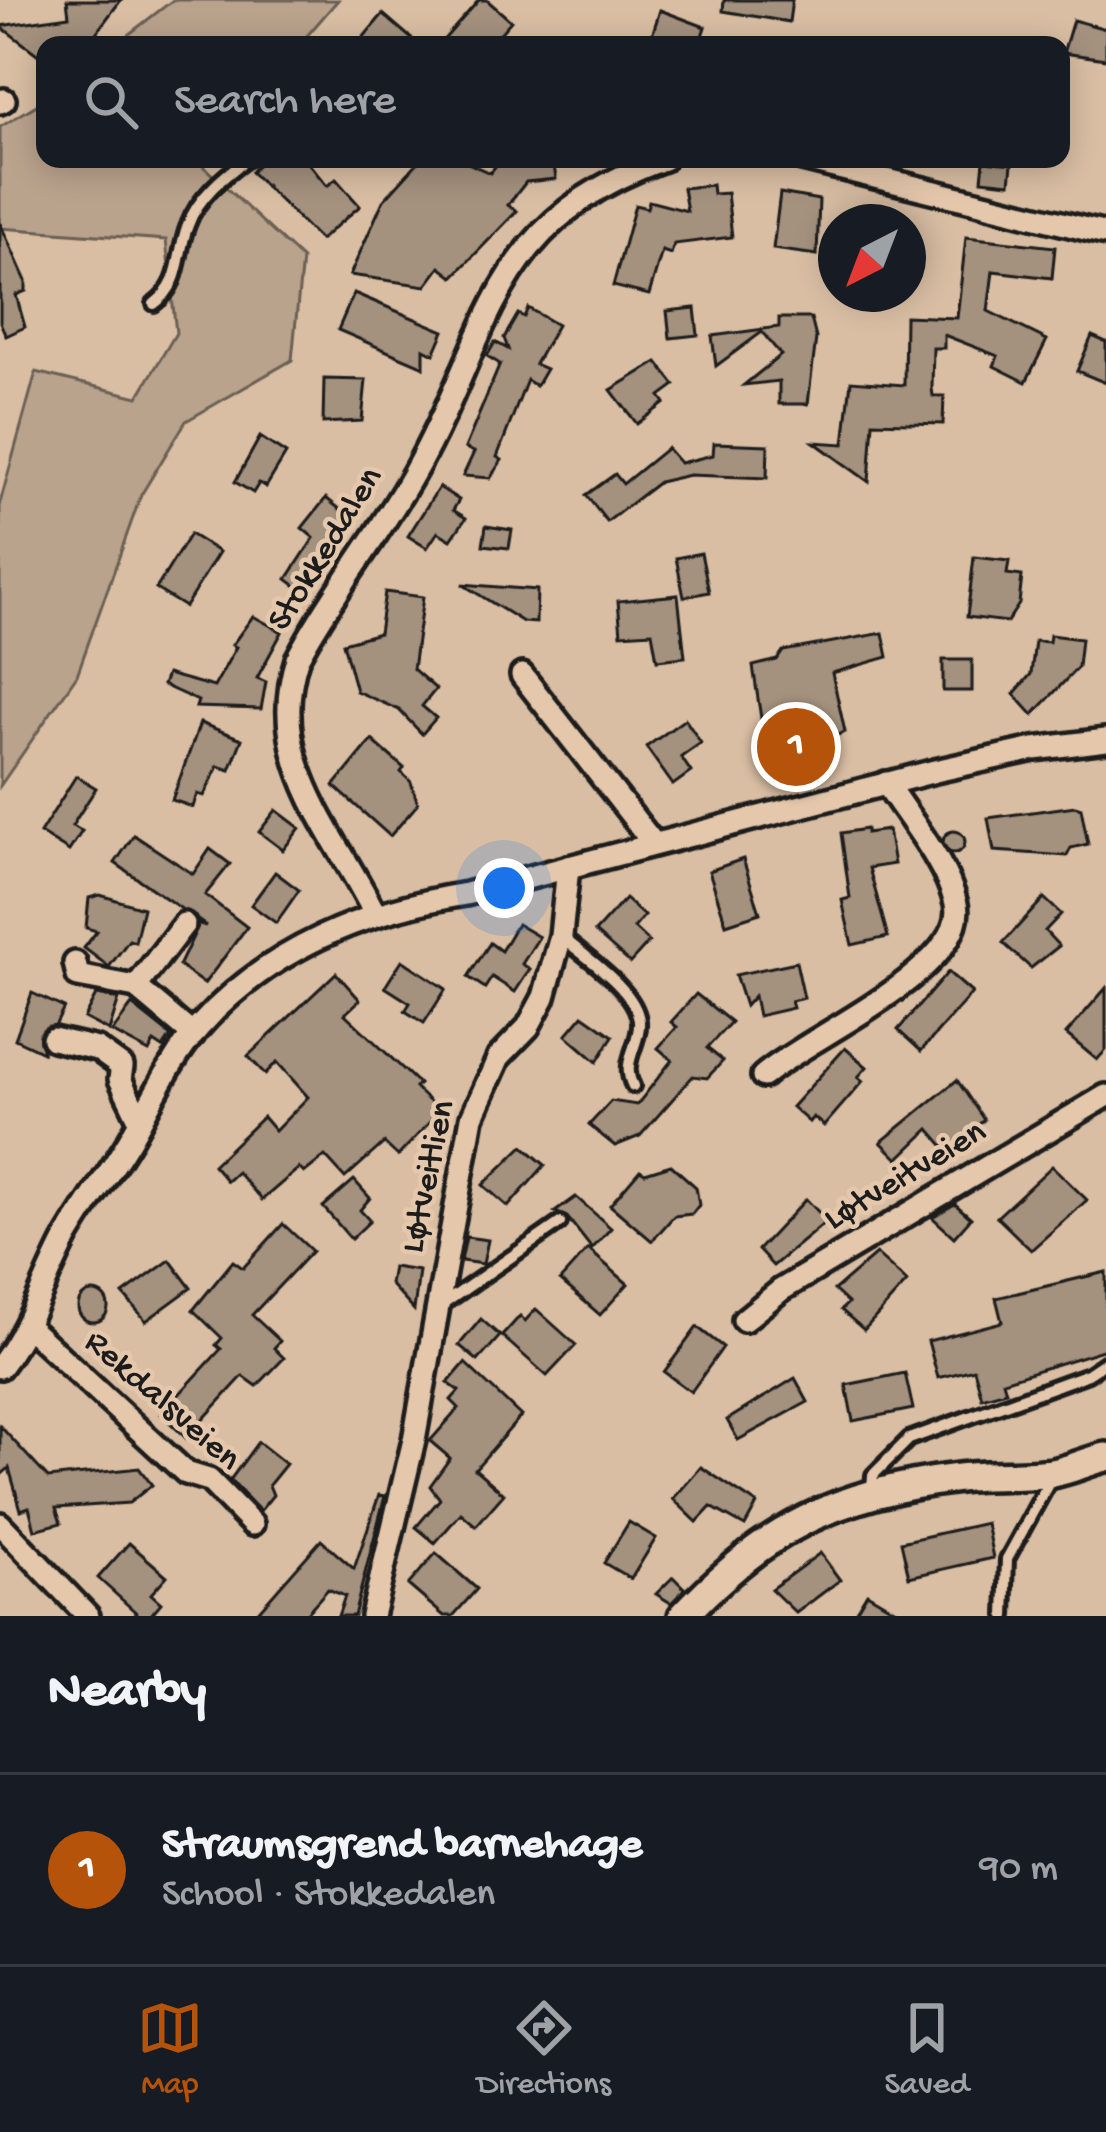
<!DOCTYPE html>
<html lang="en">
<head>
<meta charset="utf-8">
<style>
  :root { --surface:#171b24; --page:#242831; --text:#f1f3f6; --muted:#9ea1a6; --line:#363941; --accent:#b45309 }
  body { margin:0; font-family:"Gochi Hand",sans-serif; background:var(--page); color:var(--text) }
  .compass { position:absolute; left:818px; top:204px; width:108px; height:108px; border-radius:50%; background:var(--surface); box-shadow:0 6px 30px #0003; rotate:222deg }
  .you { position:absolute; left:504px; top:888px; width:42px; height:42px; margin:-30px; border:9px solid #fff; border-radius:50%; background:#1a73e8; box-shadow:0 0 0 18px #1a73e833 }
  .badge { display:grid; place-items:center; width:78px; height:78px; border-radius:50%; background:var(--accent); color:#fff; font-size:39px; font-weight:700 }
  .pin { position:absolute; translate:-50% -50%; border:6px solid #fff; box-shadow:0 3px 12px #0006 }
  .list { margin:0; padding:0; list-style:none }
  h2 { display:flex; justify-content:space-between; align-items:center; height:156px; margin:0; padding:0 48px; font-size:51px }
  h2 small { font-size:39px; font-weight:400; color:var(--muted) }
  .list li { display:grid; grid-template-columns:78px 1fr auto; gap:36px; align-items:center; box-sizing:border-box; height:192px; padding:0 48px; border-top:3px solid var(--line) }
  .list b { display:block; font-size:45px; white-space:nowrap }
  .list p { margin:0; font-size:39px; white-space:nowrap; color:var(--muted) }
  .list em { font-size:39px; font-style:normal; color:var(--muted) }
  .icon { flex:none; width:66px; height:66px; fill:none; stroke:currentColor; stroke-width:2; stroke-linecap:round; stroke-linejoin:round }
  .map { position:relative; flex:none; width:1106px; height:1616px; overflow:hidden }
  .search { position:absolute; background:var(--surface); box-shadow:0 6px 30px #0003; left:36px; right:36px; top:36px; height:132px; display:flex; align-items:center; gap:30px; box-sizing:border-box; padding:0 42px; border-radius:24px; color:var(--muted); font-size:45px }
  .sheet { height:348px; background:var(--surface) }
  nav { display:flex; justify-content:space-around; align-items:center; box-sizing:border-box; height:168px; border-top:3px solid var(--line); background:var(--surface); font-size:33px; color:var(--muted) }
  nav a { display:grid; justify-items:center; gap:6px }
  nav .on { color:var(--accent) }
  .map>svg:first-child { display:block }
</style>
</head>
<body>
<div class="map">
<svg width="1106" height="1616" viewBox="0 0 1106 1616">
  <rect width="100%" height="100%" fill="#d9bea3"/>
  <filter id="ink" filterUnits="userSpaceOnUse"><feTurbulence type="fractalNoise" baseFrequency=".00833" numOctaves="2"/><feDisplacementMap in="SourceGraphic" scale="24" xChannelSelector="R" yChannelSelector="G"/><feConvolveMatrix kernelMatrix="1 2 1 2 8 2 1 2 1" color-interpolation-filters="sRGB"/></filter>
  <g filter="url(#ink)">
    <g fill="#baa38d" stroke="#6b6054" stroke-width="3">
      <polygon points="173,0 338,0 299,45 115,45"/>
      <polygon points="45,100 45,159 207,159 203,166 302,259 292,360 186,421 141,495 77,675 0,786 0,503 36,372 138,397 176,333 166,240 0,228 0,127"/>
    </g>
    <g fill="#a4917e" stroke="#1c1c1c" stroke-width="3">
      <polygon points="67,0 121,0 87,45 45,45 45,60 0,26 69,16"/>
      <polygon points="479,0 487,0 511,21 490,45 439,45"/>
      <polygon points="724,0 792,0 789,22 723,11"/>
      <polygon points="660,10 705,27 699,45 649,45"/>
      <polygon points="383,14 419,45 357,45"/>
      <polygon points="1073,20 1106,29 1106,59 1063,53"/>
      <polygon points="264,159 305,159 327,186 336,179 360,206 320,240 251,172"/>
      <polygon points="421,159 459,159 490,173 501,159 553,159 556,179 526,182 508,205 517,211 453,277 440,267 426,286 350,275 383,201"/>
      <polygon points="984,161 1012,164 1010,183 982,180"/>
      <polygon points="712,185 713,194 727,193 732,237 674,244 671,254 662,251 649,295 613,286 635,205 647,208 649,201 687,211 683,188"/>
      <polygon points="780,193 819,200 817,255 773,249"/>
      <polygon points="0,223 26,281 26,291 16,295 25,327 6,336 0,322"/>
      <polygon points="966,237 1055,247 1052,278 993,271 988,311 1047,340 1026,382 994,366 998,356 944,335 944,348 933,348 932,388 933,396 944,396 943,424 873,422 869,482 814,442 844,444 851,381 904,385 905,316 957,318"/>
      <polygon points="354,293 444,331 434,354 424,349 424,367 338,330"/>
      <polygon points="528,308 557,325 535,364 546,369 536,386 527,380 497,457 502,460 490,478 463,476 474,452 465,448 500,364 487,356 495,342 508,349 504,338 518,314 524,317"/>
      <polygon points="695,308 698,335 670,338 667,311"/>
      <polygon points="779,318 811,318 816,338 808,404 779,404 779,381 744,385 781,355 762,332 716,366 712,336 779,327"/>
      <polygon points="1092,336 1106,342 1106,383 1077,371"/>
      <polygon points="657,362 675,385 660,396 665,403 637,424 611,390"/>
      <polygon points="324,379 366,380 362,421 323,423"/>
      <polygon points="260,437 286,454 266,487 259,483 253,493 235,482"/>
      <polygon points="714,443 768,445 767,478 689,475 659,482 607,522 586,495 615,474 623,484 667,448 680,463 713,455"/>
      <polygon points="439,487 459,500 453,510 466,518 451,540 438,532 427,548 408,536"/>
      <polygon points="326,498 352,519 299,588 287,579 314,538 302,528"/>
      <polygon points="486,526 512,530 509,548 483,545"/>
      <polygon points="190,534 219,552 185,607 156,589"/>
      <polygon points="701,553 709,592 684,597 676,558"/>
      <polygon points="974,557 1009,561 1007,574 1022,576 1019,604 1007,622 967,617"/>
      <polygon points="462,584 537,590 536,623 523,622"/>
      <polygon points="385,592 423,597 413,669 436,689 422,706 436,718 422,734 399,710 356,691 343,643 379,633"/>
      <polygon points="678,595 685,657 657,660 652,632 621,634 618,601"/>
      <polygon points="253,616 282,632 257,678 266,682 261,709 196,707 198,701 163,685 167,674 214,687 236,647 232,645"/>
      <polygon points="883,633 888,657 832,673 845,732 812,745 815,760 779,770 767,723 762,725 753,666 777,660 783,651"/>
      <polygon points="1050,635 1081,639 1078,667 1033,715 1014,694 1031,674 1035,641 1049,642"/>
      <rect x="943" y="660" width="29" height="31"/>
      <polygon points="685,719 701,743 681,757 691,772 673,785 646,747"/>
      <polygon points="200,723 242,739 230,770 218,766 204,796 197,794 193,807 172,800"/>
      <polygon points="372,740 404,768 401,772 411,782 418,804 390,836 334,786"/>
      <polygon points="76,776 96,788 72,826 82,831 69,851 40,833"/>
      <polygon points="1075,806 1081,808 1088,844 1071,848 1067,856 994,851 988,818"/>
      <polygon points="276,810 300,828 283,850 259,832"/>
      <polygon points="866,829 866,833 888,830 894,864 869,868 888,937 852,945 842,900 850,898 841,833"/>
      <circle cx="954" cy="842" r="11"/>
      <polygon points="134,835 193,874 210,849 230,864 205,895 247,927 204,984 179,966 199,924 206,926 115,863"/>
      <polygon points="743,859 760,913 726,924 709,871"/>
      <polygon points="275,872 299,890 276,923 251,905"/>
      <polygon points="100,895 143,908 135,942 129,940 109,967 84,948 97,931 86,928 89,898"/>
      <polygon points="1044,898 1061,914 1045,931 1059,946 1031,968 1003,943"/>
      <polygon points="625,899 644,916 634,928 649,942 630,963 595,932"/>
      <polygon points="517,924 539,937 522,964 530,969 515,992 492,977 485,988 468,977 490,943 501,951"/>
      <polygon points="402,960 446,989 424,1023 405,1011 410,1003 385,987"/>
      <polygon points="796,962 804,998 791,1001 793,1008 758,1016 754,996 745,1006 735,975"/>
      <polygon points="948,972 972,993 921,1051 898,1030"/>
      <polygon points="336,973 360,1000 345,1014 419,1084 415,1088 440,1111 398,1156 384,1143 345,1178 325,1156 304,1173 299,1168 262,1200 237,1172 227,1181 213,1165 263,1117 275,1131 308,1097 277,1062 265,1074 248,1056"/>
      <polygon points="1106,988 1106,1050 1097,1060 1066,1034"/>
      <polygon points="32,993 64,1008 56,1024 39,1035 43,1052 15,1039"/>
      <polygon points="696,994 731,1022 707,1048 723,1061 707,1078 693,1076 640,1136 615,1146 589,1125 611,1101 637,1105 672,1060 658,1048 677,1027 671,1022"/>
      <polygon points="96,995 119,999 109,1031 84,1018"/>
      <polygon points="132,1005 171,1036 163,1048 154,1042 149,1052 112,1032"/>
      <polygon points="583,1015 613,1036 597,1062 566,1035"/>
      <polygon points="845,1048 867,1067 858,1077 863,1081 824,1126 813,1117 809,1122 792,1107"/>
      <polygon points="957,1080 984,1120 948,1151 929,1129 898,1159 881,1142"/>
      <polygon points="523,1146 545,1165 508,1207 483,1185"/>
      <polygon points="671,1165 696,1187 699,1205 692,1214 674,1216 652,1241 610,1205 640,1170 645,1173"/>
      <polygon points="1052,1166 1087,1200 1031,1250 997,1217"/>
      <polygon points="354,1180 370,1198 360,1210 370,1221 351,1239 323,1207"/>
      <polygon points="576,1197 611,1228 592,1249 567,1217 555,1212"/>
      <polygon points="806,1199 827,1221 773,1266 758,1250"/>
      <polygon points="955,1204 971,1218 954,1237 932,1217"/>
      <polygon points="283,1224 312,1251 252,1315 280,1341 274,1348 284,1358 257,1386 243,1376 186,1438 161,1414 221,1349 216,1345 222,1338 193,1310 233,1261 243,1268"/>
      <polygon points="466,1237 488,1240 483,1264 461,1261"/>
      <polygon points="588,1249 628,1284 600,1315 560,1280"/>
      <polygon points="876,1254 907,1282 864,1330 841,1310 848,1303 834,1290"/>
      <polygon points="170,1260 191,1288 146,1321 123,1294"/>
      <polygon points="393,1267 419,1271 414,1310 390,1284"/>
      <polygon points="1106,1272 1106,1349 1003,1381 1006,1391 982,1398 974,1369 938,1378 928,1341 1002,1322 996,1298"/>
      <circle cx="93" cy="1307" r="15"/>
      <polygon points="536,1309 576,1345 547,1376 502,1336 520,1316 525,1321"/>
      <polygon points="481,1319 500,1336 478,1361 459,1345"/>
      <polygon points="697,1327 723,1347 691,1392 664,1372"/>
      <polygon points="465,1363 521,1416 475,1469 504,1494 476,1526 461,1513 435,1543 416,1527 440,1499 430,1486 450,1458 430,1441 459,1408 451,1400 459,1391 448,1383"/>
      <polygon points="905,1373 913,1409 853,1421 846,1385"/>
      <polygon points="795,1378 808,1402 738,1440 727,1420"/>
      <polygon points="0,1426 48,1478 139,1468 152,1485 129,1503 56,1508 61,1523 35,1530 29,1507 21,1510 9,1468 0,1476"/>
      <polygon points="258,1442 286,1464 269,1485 273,1495 260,1511 230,1480"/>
      <polygon points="701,1467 757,1504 745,1526 711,1507 697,1522 673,1499"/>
      <polygon points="379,1495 385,1496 354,1616 338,1616 345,1596 328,1589 304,1616 254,1616 321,1540 354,1569"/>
      <polygon points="629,1522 656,1538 631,1579 604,1563"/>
      <polygon points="986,1523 993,1558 909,1577 901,1542"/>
      <polygon points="129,1543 167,1576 151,1594 161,1603 150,1616 140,1616 98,1578"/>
      <polygon points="436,1553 477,1589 453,1616 444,1616 408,1585"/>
      <polygon points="820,1553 840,1580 796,1613 771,1589"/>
      <polygon points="673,1577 685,1589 671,1603 656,1594"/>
      <polygon points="867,1593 906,1616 853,1616"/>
    </g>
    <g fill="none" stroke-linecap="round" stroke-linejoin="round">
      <g stroke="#1c1c1c" stroke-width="20">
        <g id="service">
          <path d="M154,304C183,283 176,254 188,225C198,197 224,176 247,159"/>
          <path d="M561,936C583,956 636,989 639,1021C641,1044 620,1062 633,1086"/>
          <polyline points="439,1307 560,1223"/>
          <polyline points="872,1489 873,1475 909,1439 1088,1374 1106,1362"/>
          <polyline points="1005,1616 1007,1559 1053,1475"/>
        </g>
      </g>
      <g stroke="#1c1c1c" stroke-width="30">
        <g id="minor">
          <polyline points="0,102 4,100"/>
          <polyline points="802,159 1106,234"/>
          <polyline points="522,675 654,844"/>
          <path d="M375,914C333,829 265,760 297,659C332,593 379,536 415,471C494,331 487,223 664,159"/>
          <polyline points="75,963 78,976 136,987 193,1035"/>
          <polyline points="136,987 184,924"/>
          <polyline points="53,1039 97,1049 122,1067 120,1079 140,1121"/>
          <path d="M763,1076C804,1039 970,968 956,904C946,862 909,819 886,783"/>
          <polyline points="744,1320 781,1290 1106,1096"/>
          <polyline points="28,1327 186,1473 209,1480 252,1524"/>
          <path d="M0,1367C31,1327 43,1281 67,1237C87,1202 112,1171 132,1136C153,1099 171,1059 199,1027C268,949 366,910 466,894L935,771L1034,749L1106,740"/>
          <polyline points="0,1524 88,1616"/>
          <polyline points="372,1616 414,1440 472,1117 499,1057 528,1027 544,997 561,936 568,867"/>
        </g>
      </g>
      <g stroke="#1c1c1c" stroke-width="36">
        <path id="tertiary" d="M683,1616C765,1528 839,1492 959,1478C990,1474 1022,1477 1052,1473C1070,1470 1088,1461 1106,1457"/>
      </g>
      <use href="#service" stroke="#e5c8ac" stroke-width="10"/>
      <use href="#minor" stroke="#e5c8ac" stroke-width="21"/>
      <use href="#tertiary" stroke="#e5c8ac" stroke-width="27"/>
    </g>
  </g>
  <g text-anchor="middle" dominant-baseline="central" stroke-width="9" stroke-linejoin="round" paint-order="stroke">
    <g font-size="36" fill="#1c1c1c" stroke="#e5c8ac">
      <text transform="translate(327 550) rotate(-58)">Stokkedalen</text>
      <text transform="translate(430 1177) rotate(-78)">Løtveitlien</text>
      <text transform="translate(906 1177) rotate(-31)">Løtveitveien</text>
      <text transform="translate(161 1402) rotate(41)">Rekdalsveien</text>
    </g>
  </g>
</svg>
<svg class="compass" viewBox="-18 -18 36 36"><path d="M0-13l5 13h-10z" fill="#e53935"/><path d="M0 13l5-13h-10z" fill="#9ea1a6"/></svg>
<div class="you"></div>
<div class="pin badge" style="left:796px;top:747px">1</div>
<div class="search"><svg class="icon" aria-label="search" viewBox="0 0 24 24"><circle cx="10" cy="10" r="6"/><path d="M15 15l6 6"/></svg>Search here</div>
</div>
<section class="sheet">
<h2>Nearby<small></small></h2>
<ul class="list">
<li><span class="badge">1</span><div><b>Straumsgrend barnehage</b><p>School · Stokkedalen</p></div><em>90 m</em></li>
</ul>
</section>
<nav>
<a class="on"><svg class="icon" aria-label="map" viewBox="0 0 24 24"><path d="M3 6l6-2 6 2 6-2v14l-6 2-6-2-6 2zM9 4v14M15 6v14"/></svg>Map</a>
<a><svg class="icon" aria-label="directions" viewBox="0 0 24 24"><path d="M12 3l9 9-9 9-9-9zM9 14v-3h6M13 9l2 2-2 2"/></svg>Directions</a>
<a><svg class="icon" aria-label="saved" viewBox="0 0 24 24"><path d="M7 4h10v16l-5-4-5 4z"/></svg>Saved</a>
</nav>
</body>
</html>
